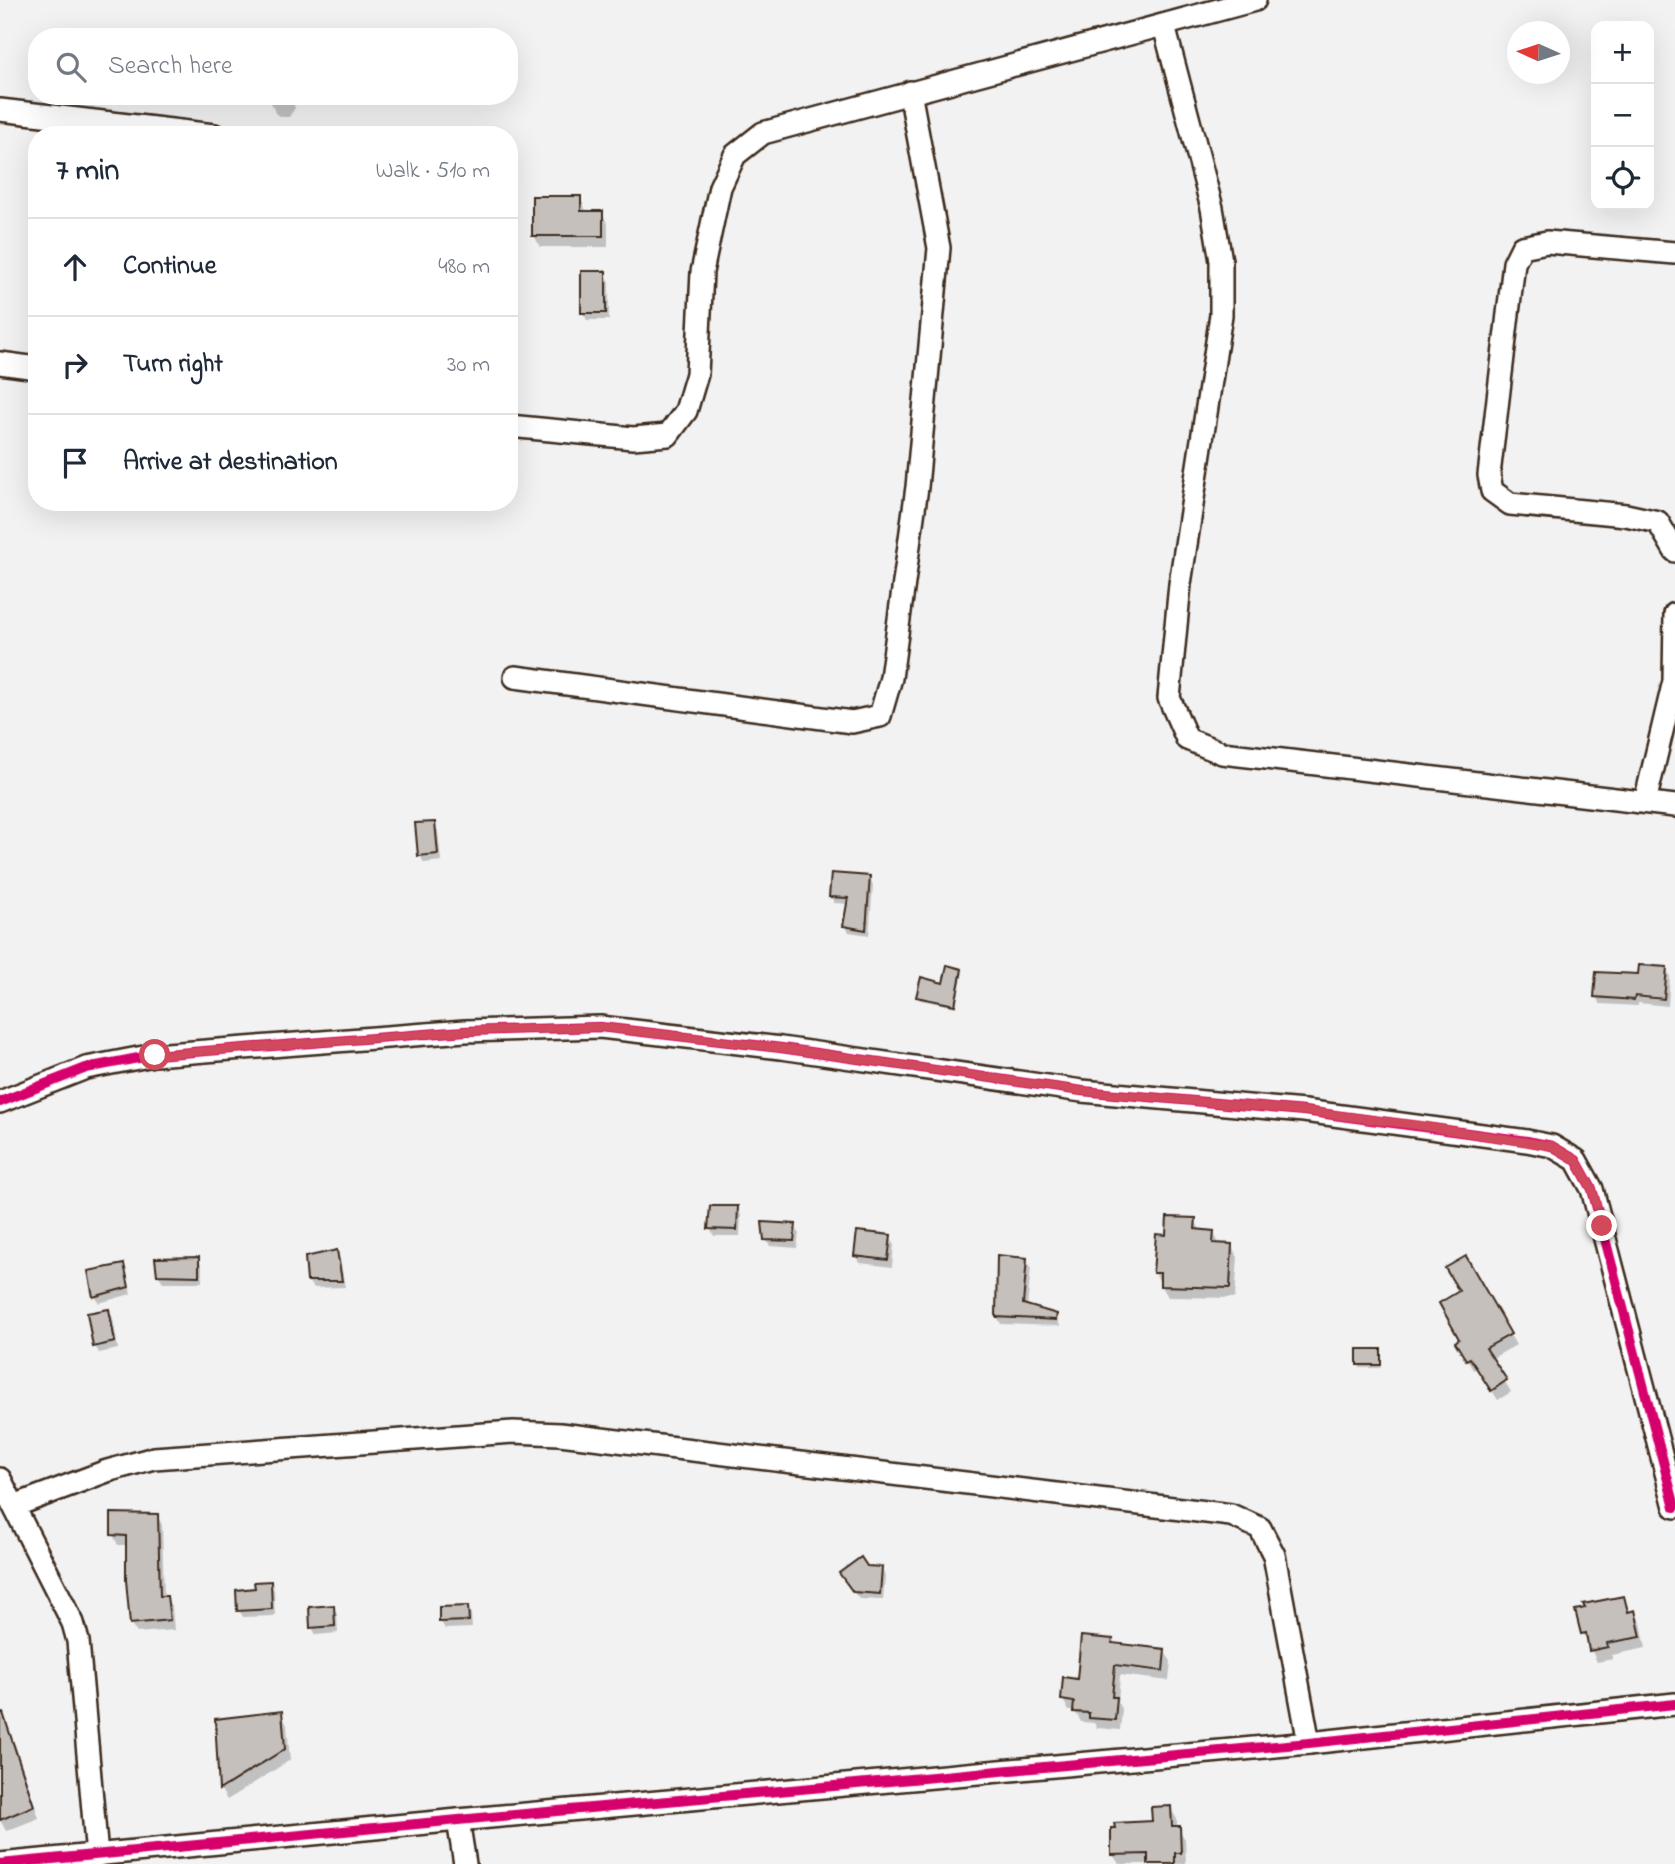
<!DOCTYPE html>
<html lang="en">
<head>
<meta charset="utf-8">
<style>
  :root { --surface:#fff; --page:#f2f2f3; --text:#1f2937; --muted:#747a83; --line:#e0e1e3 }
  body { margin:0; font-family:"Indie Flower",sans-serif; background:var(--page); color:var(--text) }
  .controls { position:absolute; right:21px; top:21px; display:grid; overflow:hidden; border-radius:14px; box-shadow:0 7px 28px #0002 }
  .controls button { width:63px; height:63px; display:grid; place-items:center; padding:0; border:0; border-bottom:2px solid var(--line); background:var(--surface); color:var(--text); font:35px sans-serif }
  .compass { position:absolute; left:1507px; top:21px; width:63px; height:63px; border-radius:50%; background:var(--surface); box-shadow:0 7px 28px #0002; rotate:273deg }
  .stop { position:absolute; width:21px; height:21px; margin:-16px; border:5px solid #d1495b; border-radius:50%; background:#fff }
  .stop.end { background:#d1495b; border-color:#fff; box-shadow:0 2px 7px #0008 }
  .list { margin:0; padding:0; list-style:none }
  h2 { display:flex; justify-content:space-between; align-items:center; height:91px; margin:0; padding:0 28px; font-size:30px }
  h2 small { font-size:23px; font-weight:400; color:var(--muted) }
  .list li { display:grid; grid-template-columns:46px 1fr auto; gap:21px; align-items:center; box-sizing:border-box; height:98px; padding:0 28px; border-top:2px solid var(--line) }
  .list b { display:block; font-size:26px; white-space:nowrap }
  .list em { font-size:23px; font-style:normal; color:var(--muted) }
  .icon { flex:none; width:38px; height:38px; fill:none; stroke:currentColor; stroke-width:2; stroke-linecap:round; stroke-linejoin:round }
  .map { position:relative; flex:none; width:1675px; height:1864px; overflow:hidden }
  .search { position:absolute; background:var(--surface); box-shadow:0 7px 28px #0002; left:28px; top:28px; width:490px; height:77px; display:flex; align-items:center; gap:18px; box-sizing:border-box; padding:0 24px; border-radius:28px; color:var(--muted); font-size:26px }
  .panel { position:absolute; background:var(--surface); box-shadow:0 7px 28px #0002; left:28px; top:126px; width:490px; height:385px; border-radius:28px }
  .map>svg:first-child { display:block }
</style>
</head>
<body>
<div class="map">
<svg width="1675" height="1864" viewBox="0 0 1675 1864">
  <rect width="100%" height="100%" fill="#f3f2f2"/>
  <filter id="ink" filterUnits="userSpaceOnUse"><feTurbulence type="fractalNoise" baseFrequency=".0143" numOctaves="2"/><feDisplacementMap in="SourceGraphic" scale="14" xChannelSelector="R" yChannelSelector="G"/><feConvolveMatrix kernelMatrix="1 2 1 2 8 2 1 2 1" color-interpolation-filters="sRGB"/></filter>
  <g filter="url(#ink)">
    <g fill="#0003">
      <polygon points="269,96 291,96 295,108 289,117 281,117 275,113"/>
      <polygon points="580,197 587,213 602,213 608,224 608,247 540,247 534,235"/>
      <polygon points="605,273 609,280 609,320 587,320 583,313"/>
      <polygon points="434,823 438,831 441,861 424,863 420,855"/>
      <polygon points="869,878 873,885 869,935 849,932 845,926 849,904 834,903 831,896"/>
      <polygon points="1666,969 1670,976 1668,1006 1638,1003 1638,1006 1600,1004 1596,997 1640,976"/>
      <polygon points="961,970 963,973 956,1007 920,1000 918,997 944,985"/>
      <polygon points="737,1208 741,1215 740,1236 714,1236 710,1229"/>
      <polygon points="1195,1220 1201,1232 1213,1232 1220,1245 1231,1246 1238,1257 1235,1298 1168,1297 1161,1285 1155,1273 1167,1237"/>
      <polygon points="795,1226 799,1233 797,1248 770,1246 765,1239"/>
      <polygon points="890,1237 894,1244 892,1267 860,1263 855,1256"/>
      <polygon points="336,1252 340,1259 345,1287 313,1288 308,1281"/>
      <polygon points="1465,1258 1516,1345 1491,1359 1511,1392 1498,1400 1477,1368 1473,1370 1457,1342 1462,1339"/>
      <polygon points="198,1259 202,1266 202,1282 163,1282 158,1275"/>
      <polygon points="1026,1260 1031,1267 1027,1307 1056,1316 1060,1326 1001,1324 997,1317"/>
      <polygon points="123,1266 127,1273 131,1294 99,1303 95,1296"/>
      <polygon points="109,1311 113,1318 118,1349 99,1353 95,1346"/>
      <polygon points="1380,1350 1381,1368 1360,1368 1359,1365"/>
      <polygon points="157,1515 162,1525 164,1598 166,1598 172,1607 174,1630 137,1633 131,1624 128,1545 118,1545 113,1535"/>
      <polygon points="866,1567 881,1568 885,1576 883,1600 859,1599 845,1581"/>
      <polygon points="270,1583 274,1590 275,1616 243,1617 239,1610"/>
      <polygon points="1624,1598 1631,1613 1635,1612 1641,1623 1646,1648 1612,1655 1613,1659 1597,1662 1583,1633 1587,1610"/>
      <polygon points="333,1607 337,1614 338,1633 316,1635 312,1627"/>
      <polygon points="467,1607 471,1614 472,1628 445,1629 441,1622"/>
      <polygon points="1112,1641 1115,1645 1164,1651 1171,1661 1169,1681 1120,1675 1118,1703 1122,1710 1120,1730 1097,1728 1094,1723 1081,1722 1075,1711 1069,1711 1063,1700"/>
      <polygon points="281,1713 287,1725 290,1760 227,1800 221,1790 216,1720"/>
      <polygon points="8,1733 15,1744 39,1818 6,1831 0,1820 0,1737"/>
      <polygon points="1170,1808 1177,1819 1177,1827 1185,1839 1186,1864 1119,1864 1113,1855"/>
    </g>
    <g fill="#c6c0bd" stroke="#3b2a1e" stroke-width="2">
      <polygon points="532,196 581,196 581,211 603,211 603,236 532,236"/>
      <rect x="581" y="271" width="25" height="42"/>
      <polygon points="435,822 438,854 418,856 415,823"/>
      <polygon points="831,873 870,876 866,930 843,926 848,898 829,897"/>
      <polygon points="947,965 962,969 955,1005 916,997 921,977 943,983"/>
      <polygon points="1639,965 1667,967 1664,999 1635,996 1634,1000 1594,997 1596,972 1638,974"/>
      <polygon points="710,1206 738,1206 737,1230 708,1229"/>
      <polygon points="1167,1217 1196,1218 1195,1229 1214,1231 1213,1243 1232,1244 1230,1288 1160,1286 1160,1273 1153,1273 1156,1234 1166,1235"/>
      <polygon points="762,1222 796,1224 794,1241 764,1240"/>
      <polygon points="857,1231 891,1235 888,1260 854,1256"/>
      <polygon points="337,1250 342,1281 307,1281 305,1257"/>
      <polygon points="997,1255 1027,1258 1023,1304 1057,1314 1056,1320 996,1317"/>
      <polygon points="1466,1256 1511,1334 1486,1348 1507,1380 1491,1391 1470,1358 1466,1360 1455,1342 1459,1339 1439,1303 1459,1291 1445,1268"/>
      <polygon points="199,1257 199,1276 157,1275 155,1258"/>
      <polygon points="124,1264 129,1287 93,1297 88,1271"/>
      <polygon points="109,1309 115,1342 93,1347 87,1313"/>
      <rect x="1357" y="1349" width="24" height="16"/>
      <polygon points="111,1513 158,1514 160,1596 167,1596 170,1620 130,1624 126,1580 126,1536 111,1535"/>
      <polygon points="861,1557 867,1566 882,1567 880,1594 853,1592 839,1573"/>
      <polygon points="271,1581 272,1609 237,1611 236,1590 255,1588 254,1582"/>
      <polygon points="1624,1596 1628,1612 1635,1610 1641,1637 1607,1643 1608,1647 1589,1651 1586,1633 1581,1634 1575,1610 1585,1608 1583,1604"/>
      <polygon points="334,1605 335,1626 310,1628 309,1607"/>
      <polygon points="468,1606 469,1621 439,1622 439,1607"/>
      <polygon points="1081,1636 1113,1639 1112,1643 1165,1649 1163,1671 1115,1665 1112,1697 1117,1697 1115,1720 1089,1718 1089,1713 1073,1712 1074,1702 1061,1700 1063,1677 1077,1679"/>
      <polygon points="282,1711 285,1749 219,1790 215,1719"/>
      <polygon points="0,1713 3,1713 34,1806 0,1820"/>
      <polygon points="1171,1806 1172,1826 1180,1826 1181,1853 1175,1853 1175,1864 1148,1864 1148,1854 1111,1855 1111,1828 1115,1828 1114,1823 1152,1821 1151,1807"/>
    </g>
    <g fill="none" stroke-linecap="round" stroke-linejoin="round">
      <g stroke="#3b2a1e" stroke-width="26">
        <g id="minor">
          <polyline points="1164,26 1212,208 1221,261 1221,315 1180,584 1169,698 1187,739 1222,753 1675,806"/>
          <polyline points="0,110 214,135"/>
          <polyline points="1675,253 1547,242 1522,247 1514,263 1489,475 1492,491 1510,504 1626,515 1658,522 1675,551"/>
          <polyline points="0,363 37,368"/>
          <polyline points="509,426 633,438 668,435 686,411 697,374 702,272 720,187 735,155 763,133 1255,0"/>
          <polyline points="515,677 852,722 880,716 891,678 917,487 939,248 910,92"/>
          <polyline points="1645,802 1674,681 1675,614"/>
          <polyline points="0,1102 86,1068 154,1055 465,1031 600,1027 781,1048 1082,1091 1304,1111 1527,1141 1552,1146 1576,1160 1592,1189 1675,1507"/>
          <polyline points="0,1479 73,1623 78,1641 97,1856"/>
          <polyline points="14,1506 107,1471 154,1458 513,1432 560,1434 1231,1515 1260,1528 1274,1555 1309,1743"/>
          <polyline points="458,1820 465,1864"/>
          <polyline points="0,1864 458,1820 1309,1743 1675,1704"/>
        </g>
      </g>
      <use href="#minor" stroke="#fff" stroke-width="21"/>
      <g stroke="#fff" stroke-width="15">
        <g id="cycleway">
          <polyline points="0,1102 86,1068 154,1055 465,1031 600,1027 781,1048 1082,1091 1304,1111 1527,1141 1552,1146 1576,1160 1592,1189 1675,1507"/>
          <polyline points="0,1864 458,1820 1309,1743 1675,1704"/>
        </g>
      </g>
      <use href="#cycleway" stroke="#d6006c" stroke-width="10"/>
    </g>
  </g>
  <g fill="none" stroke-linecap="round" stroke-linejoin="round" filter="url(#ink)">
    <polyline stroke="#d1495b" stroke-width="9" points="155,1055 465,1031 600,1027 781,1048 1082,1091 1304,1111 1416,1125 1552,1146 1576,1160 1592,1189 1602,1226"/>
  </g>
</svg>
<div class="controls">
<button>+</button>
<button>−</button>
<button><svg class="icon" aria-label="locate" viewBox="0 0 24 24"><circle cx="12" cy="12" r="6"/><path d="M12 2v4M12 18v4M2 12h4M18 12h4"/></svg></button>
</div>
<svg class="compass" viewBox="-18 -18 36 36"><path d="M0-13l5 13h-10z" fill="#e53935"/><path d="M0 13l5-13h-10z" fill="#747a83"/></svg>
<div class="stop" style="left:155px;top:1055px"></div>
<div class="stop end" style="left:1602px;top:1226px"></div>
<div class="search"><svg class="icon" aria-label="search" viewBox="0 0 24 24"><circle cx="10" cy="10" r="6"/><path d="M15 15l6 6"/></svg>Search here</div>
<section class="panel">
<h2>7 min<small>Walk · 510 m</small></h2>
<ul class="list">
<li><svg class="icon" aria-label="ahead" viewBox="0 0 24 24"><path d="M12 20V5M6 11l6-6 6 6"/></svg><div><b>Continue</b></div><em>480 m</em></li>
<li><svg class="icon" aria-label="right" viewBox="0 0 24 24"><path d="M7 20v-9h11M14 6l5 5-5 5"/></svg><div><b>Turn right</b></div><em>30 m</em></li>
<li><svg class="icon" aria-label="arrive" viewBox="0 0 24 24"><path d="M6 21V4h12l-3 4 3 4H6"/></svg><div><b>Arrive at destination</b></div></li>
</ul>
</section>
</div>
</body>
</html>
